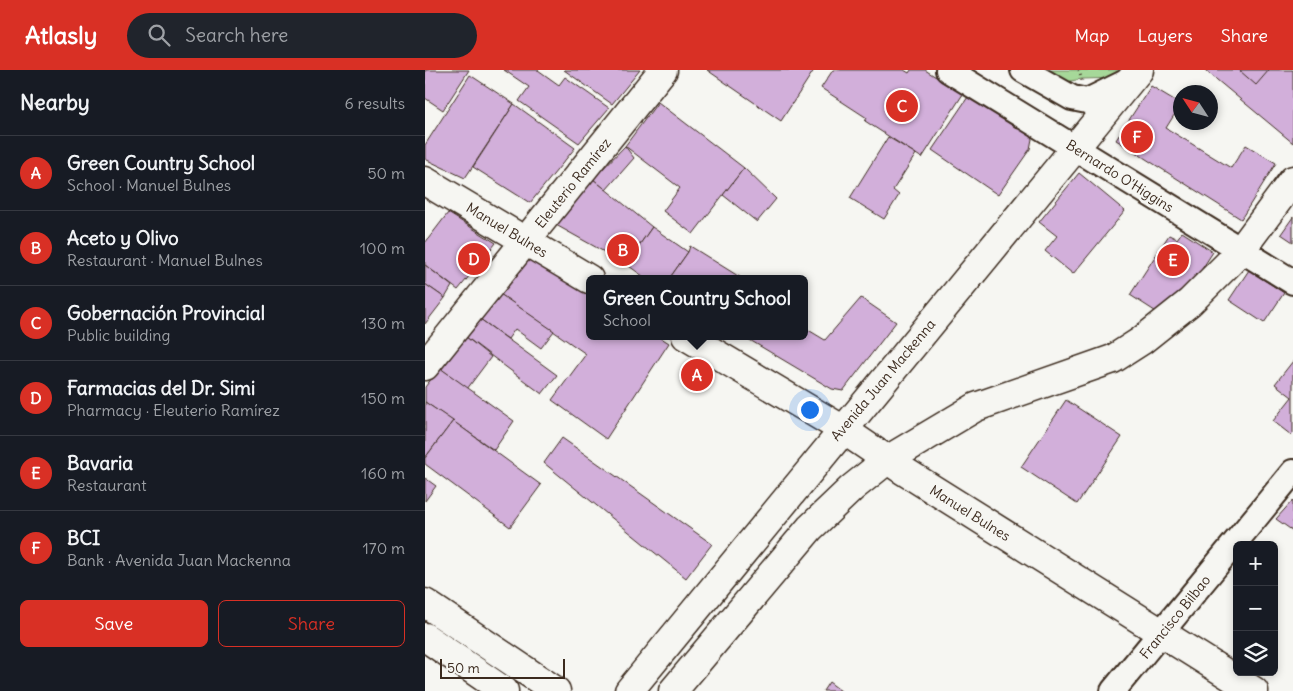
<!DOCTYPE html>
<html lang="en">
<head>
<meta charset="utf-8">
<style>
  :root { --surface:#171b24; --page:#20242c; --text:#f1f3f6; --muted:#9ea1a6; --line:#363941; --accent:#d93025 }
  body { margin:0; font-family:Delius,sans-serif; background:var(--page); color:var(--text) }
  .controls { position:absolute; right:15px; bottom:15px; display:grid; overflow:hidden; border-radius:8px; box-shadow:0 2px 8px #0003 }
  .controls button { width:45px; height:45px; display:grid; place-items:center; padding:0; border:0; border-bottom:1px solid var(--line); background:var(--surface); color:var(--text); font:25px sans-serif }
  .compass { position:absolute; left:748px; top:15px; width:45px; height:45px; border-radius:50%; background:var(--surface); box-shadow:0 2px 8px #0003; rotate:306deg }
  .scale { position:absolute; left:15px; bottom:12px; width:125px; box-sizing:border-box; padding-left:5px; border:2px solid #3b2a1e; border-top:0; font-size:14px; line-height:18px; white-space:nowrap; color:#3b2a1e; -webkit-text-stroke:4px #f6f6f2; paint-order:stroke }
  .you { position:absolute; left:384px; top:339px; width:18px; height:18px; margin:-12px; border:4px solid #fff; border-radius:50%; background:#1a73e8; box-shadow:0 0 0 8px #1a73e833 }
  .badge { display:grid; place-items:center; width:32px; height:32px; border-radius:50%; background:var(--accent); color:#fff; font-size:16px; font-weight:700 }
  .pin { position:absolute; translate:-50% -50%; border:2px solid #fff; box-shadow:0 1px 5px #0006 }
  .popup { position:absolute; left:161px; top:205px; width:222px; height:65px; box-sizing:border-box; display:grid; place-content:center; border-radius:8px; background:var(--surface); filter:drop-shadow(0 1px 4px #0005); font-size:16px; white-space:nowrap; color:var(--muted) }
  .popup b { font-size:19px; color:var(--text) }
  .popup::after { content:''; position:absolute; left:50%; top:100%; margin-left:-10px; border:10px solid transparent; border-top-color:var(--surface) }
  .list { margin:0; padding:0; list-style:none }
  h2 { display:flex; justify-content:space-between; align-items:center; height:65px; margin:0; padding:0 20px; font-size:21px }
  h2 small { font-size:16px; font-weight:400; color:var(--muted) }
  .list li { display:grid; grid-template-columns:32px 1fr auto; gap:15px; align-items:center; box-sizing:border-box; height:75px; padding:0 20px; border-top:1px solid var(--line) }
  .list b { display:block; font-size:19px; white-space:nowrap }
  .list p { margin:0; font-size:16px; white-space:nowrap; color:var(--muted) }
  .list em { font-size:16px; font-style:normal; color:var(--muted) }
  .actions { display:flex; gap:10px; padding:15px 20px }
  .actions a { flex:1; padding:11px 0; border:1px solid var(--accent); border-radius:8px; text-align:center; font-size:18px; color:var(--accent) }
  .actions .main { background:var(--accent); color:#fff }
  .icon { flex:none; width:28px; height:28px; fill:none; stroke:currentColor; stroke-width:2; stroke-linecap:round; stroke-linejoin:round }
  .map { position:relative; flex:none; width:868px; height:621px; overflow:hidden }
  header { display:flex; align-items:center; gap:30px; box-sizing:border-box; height:70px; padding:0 25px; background:var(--accent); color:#fff }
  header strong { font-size:24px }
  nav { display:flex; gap:28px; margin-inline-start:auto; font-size:18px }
  .search { width:350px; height:45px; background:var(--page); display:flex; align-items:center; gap:12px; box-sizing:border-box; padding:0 18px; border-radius:28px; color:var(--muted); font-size:19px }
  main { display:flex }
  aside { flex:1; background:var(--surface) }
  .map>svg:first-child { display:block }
</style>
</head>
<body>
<header>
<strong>Atlasly</strong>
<div class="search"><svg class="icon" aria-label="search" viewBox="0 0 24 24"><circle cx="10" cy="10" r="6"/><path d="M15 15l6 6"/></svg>Search here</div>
<nav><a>Map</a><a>Layers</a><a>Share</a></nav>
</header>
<main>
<aside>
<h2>Nearby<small>6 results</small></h2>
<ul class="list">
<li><span class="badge">A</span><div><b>Green Country School</b><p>School · Manuel Bulnes</p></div><em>50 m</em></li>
<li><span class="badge">B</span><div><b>Aceto y Olivo</b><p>Restaurant · Manuel Bulnes</p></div><em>100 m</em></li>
<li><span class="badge">C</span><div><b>Gobernación Provincial</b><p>Public building</p></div><em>130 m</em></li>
<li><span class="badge">D</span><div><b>Farmacias del Dr. Simi</b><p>Pharmacy · Eleuterio Ramírez</p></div><em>150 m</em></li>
<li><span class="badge">E</span><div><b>Bavaria</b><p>Restaurant</p></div><em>160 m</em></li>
<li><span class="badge">F</span><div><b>BCI</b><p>Bank · Avenida Juan Mackenna</p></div><em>170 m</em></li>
</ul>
<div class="actions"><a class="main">Save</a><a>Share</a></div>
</aside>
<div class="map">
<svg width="868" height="621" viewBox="0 0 868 621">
  <rect width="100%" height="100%" fill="#f6f6f2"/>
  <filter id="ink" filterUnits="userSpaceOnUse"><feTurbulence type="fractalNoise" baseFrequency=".02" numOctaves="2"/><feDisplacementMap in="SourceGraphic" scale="10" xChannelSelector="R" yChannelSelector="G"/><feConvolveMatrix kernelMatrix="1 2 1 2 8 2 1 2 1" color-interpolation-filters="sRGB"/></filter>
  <g filter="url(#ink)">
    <polygon fill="#a6d899" stroke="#70815c" points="613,0 703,0 696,8 657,9 634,13"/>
    <g fill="#d2afda" stroke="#3b2a1e">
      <polygon points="0,0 44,0 18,40 0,28"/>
      <polygon points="79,0 113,0 134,15 140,7 184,38 154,73 94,31 104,17"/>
      <polygon points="139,0 215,0 187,34"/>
      <polygon points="282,0 389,0 356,51"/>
      <polygon points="408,0 479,0 484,3 486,0 500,0 538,24 497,88 440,51 442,48 396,18"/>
      <polygon points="780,0 868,0 868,73"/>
      <polygon points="814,0 844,0 831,15"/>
      <polygon points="45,5 89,34 40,108 0,89 0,75"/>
      <polygon points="726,16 756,34 741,58 806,98 821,75 851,93 816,149 691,70"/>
      <polygon points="545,24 604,62 607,69 605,79 573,125 507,80"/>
      <polygon points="233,32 319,98 268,164 238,141 255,118 200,76"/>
      <polygon points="89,34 150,78 105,133 48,97"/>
      <polygon points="463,67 491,84 468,120 474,125 459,149 425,128"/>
      <polygon points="200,76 209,88 181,120 168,109"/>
      <polygon points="319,98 351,129 332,152 298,125"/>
      <polygon points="654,103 700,141 648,204 620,181 632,166 614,152"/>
      <polygon points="168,109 227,157 201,194 131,155"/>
      <polygon points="23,143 71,173 33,220 0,195 0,173"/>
      <polygon points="868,147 868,172 856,164"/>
      <polygon points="227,157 263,182 244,209 222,209 201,194"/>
      <polygon points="757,162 788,182 751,239 736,245 705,225 744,165 752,169"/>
      <polygon points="265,176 318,209 244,209 263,182"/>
      <polygon points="105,186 164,223 164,266 233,266 244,273 181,369 127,330 161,284 75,224"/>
      <polygon points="0,195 27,216 20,228 0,214"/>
      <polygon points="824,200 859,223 839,253 804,230"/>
      <polygon points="0,214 20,228 0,254"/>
      <polygon points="75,224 129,261 116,278 90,259 83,269 55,249"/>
      <polygon points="436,228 471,252 418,321 407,319 318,266 380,266 380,258 400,270"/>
      <polygon points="55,249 132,305 117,324 41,267"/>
      <polygon points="41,267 66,287 42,319 15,298"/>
      <polygon points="868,291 868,363 866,365 848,351 867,327 850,314"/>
      <polygon points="15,298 89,351 69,380 0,332 0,317"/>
      <polygon points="641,330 697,367 652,434 596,397"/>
      <polygon points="0,332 28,351 0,388"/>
      <polygon points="28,351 116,415 85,457 0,394 0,388"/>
      <polygon points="137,368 287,474 261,508 119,393"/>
      <polygon points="0,408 11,416 0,431"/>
      <polygon points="868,430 868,461 851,449"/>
      <polygon points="404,612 416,621 398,621"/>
    </g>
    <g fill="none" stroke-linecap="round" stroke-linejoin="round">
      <g stroke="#3b2a1e" stroke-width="28">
        <g id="minor">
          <polyline points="523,0 868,212"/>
          <polyline points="598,0 647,28 662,31 705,10"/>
          <polyline points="688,621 868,402"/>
        </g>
      </g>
      <g stroke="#3b2a1e" stroke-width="31">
        <g id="major">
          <polyline points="0,111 164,209"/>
          <polyline points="261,266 417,359 479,401 829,621"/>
          <polyline points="0,296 238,0"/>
          <polyline points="0,533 131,621"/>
          <polyline points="0,567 79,621"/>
          <polyline points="204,621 714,0"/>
          <polyline points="248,621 385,458 427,418 462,390 551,337 688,289 716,271 765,232 805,192 816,180 868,110"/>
        </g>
      </g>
      <polyline stroke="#3b2a1e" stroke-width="3" stroke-dasharray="1 4" stroke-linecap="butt" points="654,0 657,11"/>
      <use href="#minor" stroke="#f6f6f2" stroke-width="24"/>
      <use href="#major" stroke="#f6f6f2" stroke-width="28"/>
    </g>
  </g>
  <g text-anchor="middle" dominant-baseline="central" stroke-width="5" stroke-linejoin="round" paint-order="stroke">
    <g font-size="14" fill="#3b2a1e" stroke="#f6f6f2">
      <text transform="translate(695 106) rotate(32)">Bernardo O'Higgins</text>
      <text transform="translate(148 113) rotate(-51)">Eleuterio Ramírez</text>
      <text transform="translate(82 160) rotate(31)">Manuel Bulnes</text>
      <text transform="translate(458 310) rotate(-50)">Avenida Juan Mackenna</text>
      <text transform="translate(545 443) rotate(32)">Manuel Bulnes</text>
      <text transform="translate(750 547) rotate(-51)">Francisco Bilbao</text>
    </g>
  </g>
</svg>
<div class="controls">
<button>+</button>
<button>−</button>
<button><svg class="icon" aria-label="layers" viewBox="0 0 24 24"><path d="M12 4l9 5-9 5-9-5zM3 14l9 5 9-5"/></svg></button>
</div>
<svg class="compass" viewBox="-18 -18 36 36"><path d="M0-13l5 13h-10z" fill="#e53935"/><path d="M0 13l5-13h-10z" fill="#9ea1a6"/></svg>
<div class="scale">50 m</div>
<div class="you"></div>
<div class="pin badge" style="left:272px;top:305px">A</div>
<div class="popup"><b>Green Country School</b>School</div>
<div class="pin badge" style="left:198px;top:180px">B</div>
<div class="pin badge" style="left:477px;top:36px">C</div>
<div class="pin badge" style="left:49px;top:189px">D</div>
<div class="pin badge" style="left:748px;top:190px">E</div>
<div class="pin badge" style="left:712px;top:67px">F</div>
</div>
</main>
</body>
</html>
